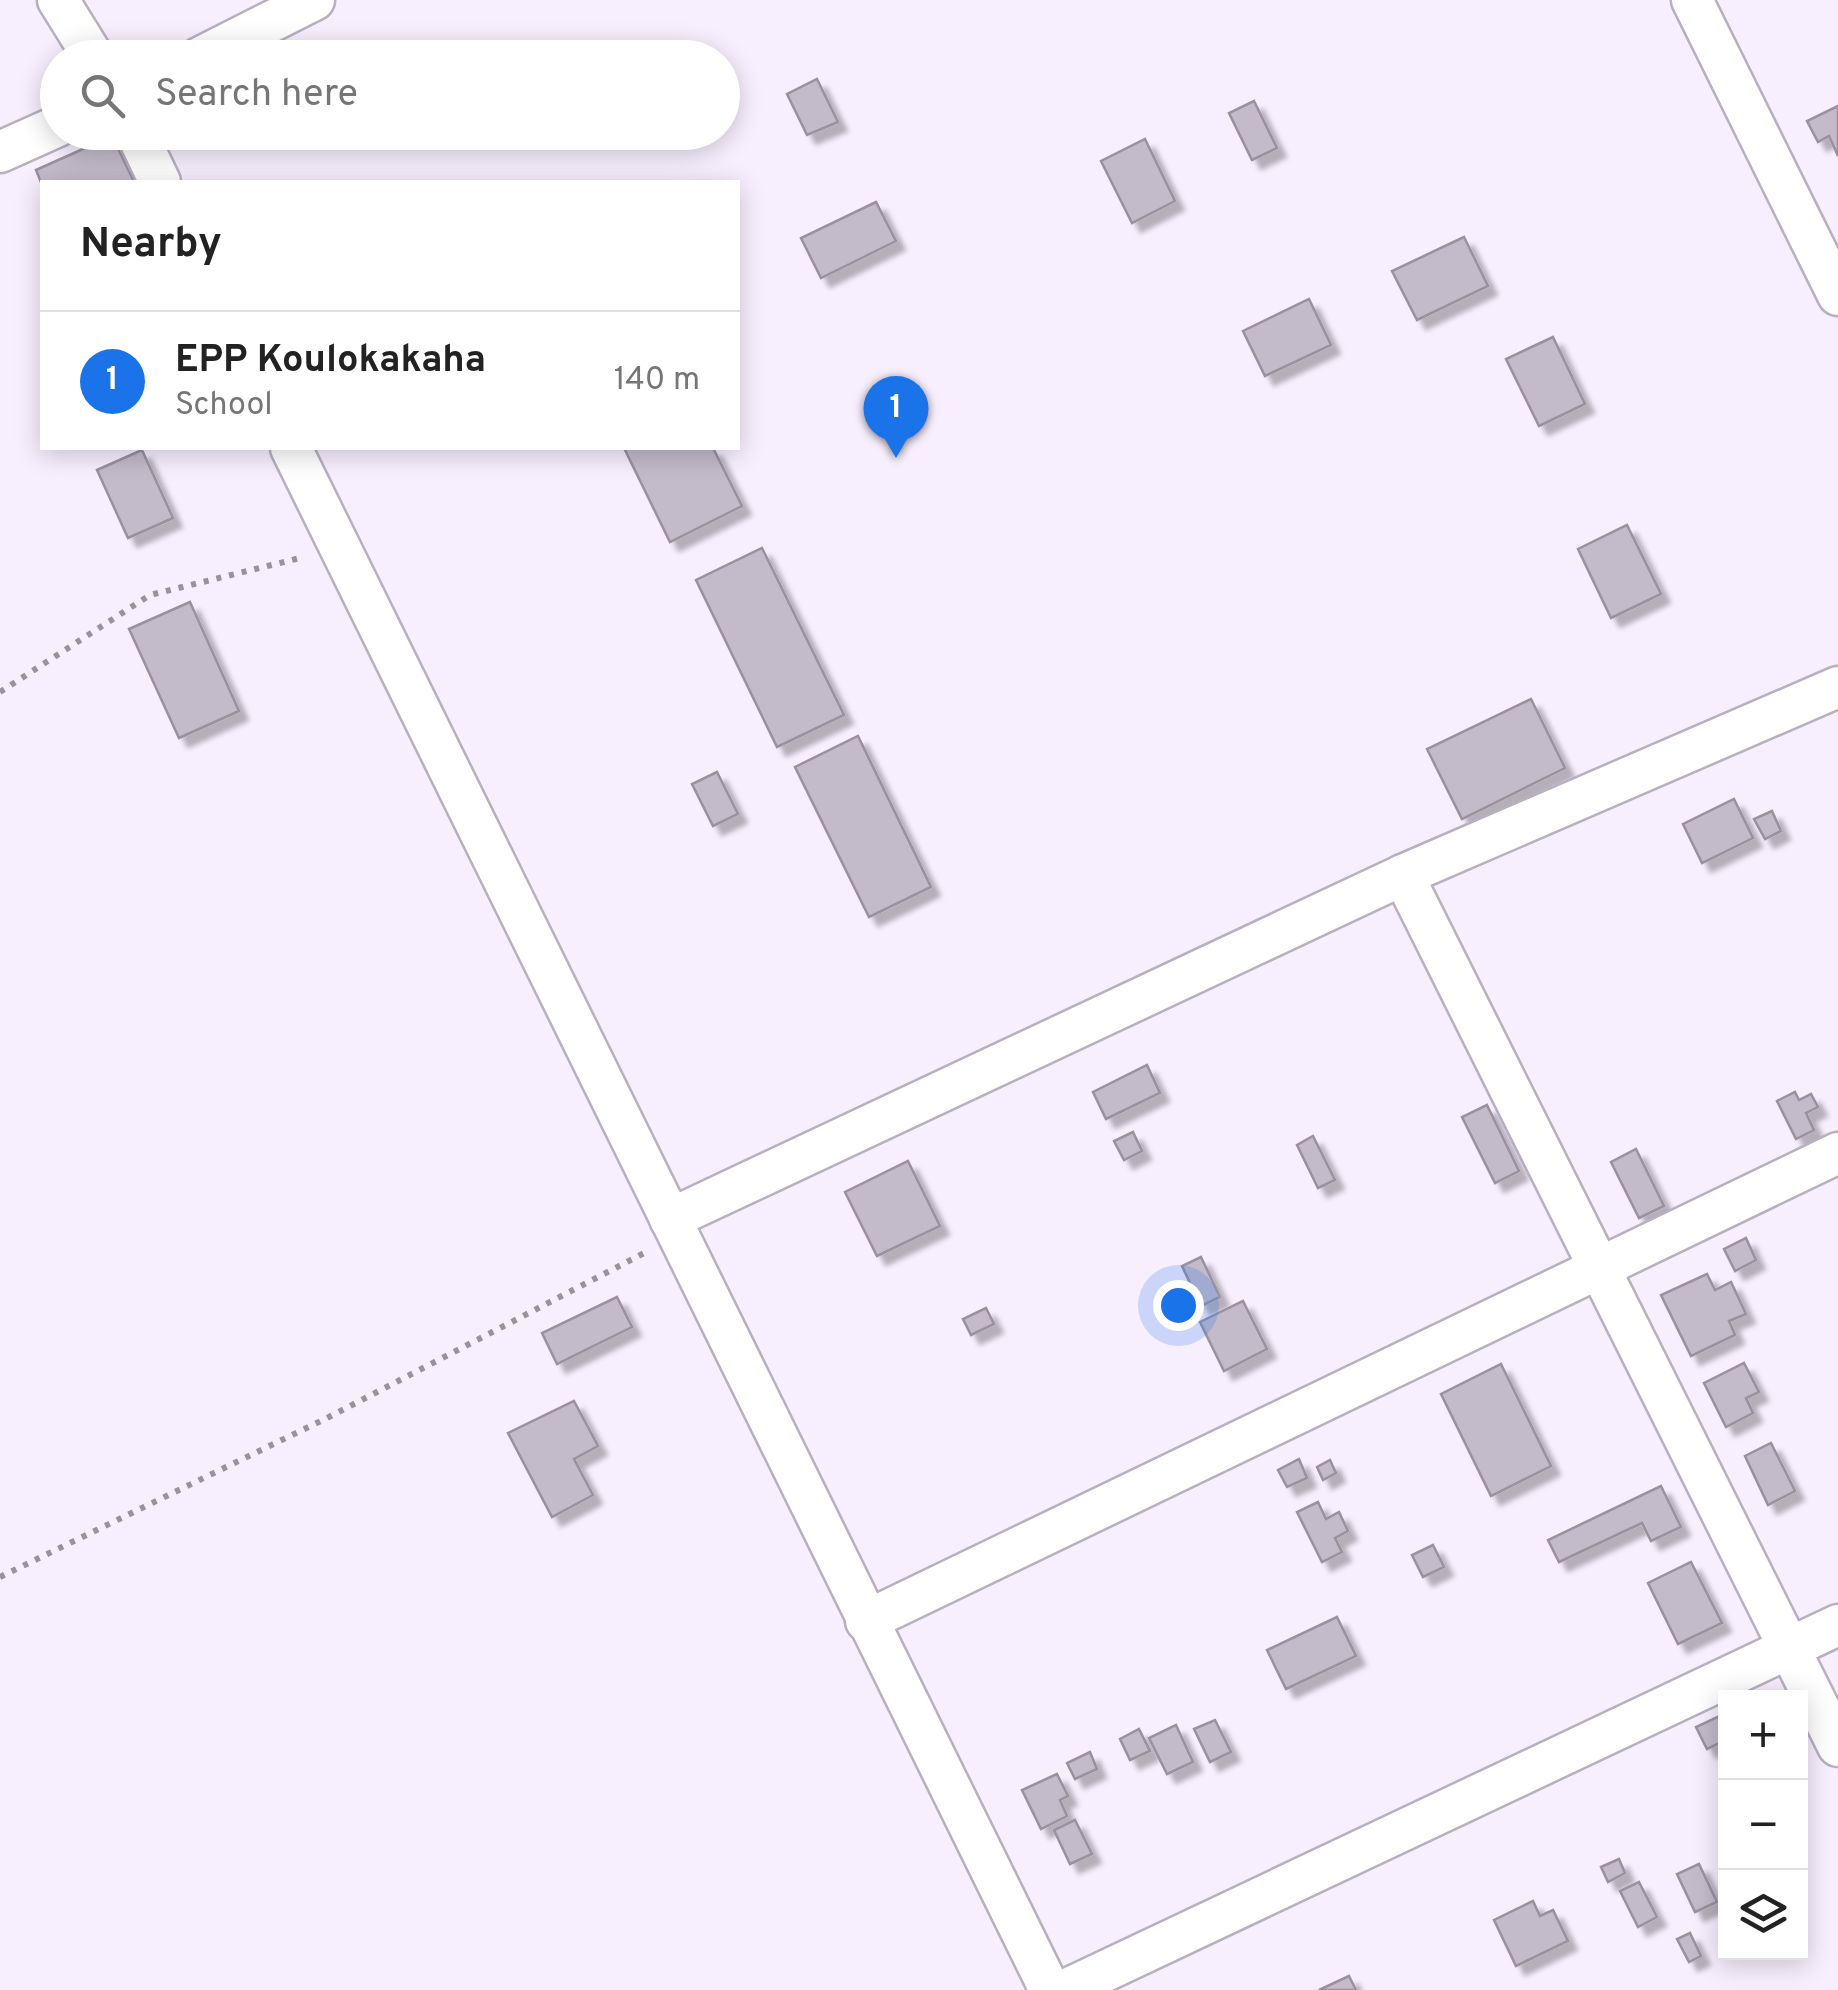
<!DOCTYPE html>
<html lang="en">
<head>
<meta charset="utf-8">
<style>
  :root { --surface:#fff; --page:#f6f6f6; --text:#222; --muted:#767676; --line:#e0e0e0; --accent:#1a73e8 }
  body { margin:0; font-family:Overpass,sans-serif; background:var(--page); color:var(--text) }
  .controls { position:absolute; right:30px; bottom:30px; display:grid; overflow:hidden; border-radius:0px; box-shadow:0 5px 25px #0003 }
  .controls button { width:90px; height:90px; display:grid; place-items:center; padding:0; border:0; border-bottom:2px solid var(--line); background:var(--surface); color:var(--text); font:50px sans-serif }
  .you { position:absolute; left:1178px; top:1305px; width:35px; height:35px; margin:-25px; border:8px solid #fff; border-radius:50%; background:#1a73e8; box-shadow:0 0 0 15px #1a73e833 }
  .badge { display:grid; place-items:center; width:65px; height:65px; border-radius:50%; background:var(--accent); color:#fff; font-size:32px; font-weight:700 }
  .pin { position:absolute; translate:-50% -82px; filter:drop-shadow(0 2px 5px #0008) }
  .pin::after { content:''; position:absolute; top:52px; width:35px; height:30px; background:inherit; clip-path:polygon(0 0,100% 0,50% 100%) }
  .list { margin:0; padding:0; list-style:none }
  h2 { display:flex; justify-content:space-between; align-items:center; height:130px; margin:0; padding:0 40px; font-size:42px }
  h2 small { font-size:32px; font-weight:400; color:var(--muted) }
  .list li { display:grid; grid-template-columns:65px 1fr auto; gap:30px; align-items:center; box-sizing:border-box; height:140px; padding:0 40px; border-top:2px solid var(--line) }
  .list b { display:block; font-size:38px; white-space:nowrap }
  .list p { margin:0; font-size:32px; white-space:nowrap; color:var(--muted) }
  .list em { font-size:32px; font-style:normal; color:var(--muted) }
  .icon { flex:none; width:55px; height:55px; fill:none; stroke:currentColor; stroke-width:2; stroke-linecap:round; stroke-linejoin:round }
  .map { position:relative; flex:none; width:1838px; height:1990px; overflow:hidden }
  .search { position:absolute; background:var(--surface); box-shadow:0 5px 25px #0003; left:40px; top:40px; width:700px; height:110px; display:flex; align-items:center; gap:25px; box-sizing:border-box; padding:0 35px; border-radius:55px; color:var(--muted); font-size:38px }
  .panel { position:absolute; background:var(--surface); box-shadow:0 5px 25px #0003; left:40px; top:180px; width:700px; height:270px; border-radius:0px }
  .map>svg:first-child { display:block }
</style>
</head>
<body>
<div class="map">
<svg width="1838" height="1990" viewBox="0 0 1838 1990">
  <defs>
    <filter id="shadow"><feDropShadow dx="9" dy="9" stdDeviation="2.5" flood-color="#0004"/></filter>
  </defs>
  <rect width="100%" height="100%" fill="#f7eefe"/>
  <g fill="#c3baca" stroke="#9a91a0" stroke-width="2.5" filter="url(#shadow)">
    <polygon points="817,79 838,122 807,135 787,94"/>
    <polygon points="1254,101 1277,148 1252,160 1229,113"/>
    <polygon points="1838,106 1838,156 1829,136 1818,142 1807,121"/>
    <polygon points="112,136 134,182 42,185 36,170"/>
    <polygon points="1145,139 1175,201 1132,223 1101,161"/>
    <polygon points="876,202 896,241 821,278 801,238"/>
    <polygon points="1464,237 1488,286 1417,320 1392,271"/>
    <polygon points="1309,299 1331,345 1265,376 1243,331"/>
    <polygon points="1553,337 1585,404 1539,426 1506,359"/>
    <polygon points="624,448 713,448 742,506 670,542"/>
    <polygon points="142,450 173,518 128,538 97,470"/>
    <polygon points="1627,525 1661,594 1611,618 1578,549"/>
    <polygon points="762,548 844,715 777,747 696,580"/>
    <polygon points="190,602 239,711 179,738 129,629"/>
    <polygon points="1531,699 1565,768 1462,819 1427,749"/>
    <polygon points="858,736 931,887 869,917 795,767"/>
    <polygon points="717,772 738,814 713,826 692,784"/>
    <polygon points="1734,799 1753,838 1702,863 1683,824"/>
    <polygon points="1772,811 1781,831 1765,839 1754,819"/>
    <polygon points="1147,1065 1160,1093 1106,1119 1093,1092"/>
    <polygon points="1795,1092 1799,1100 1811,1094 1818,1107 1806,1113 1814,1130 1796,1139 1777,1101"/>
    <polygon points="1487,1105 1519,1171 1495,1183 1462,1117"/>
    <polygon points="1133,1132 1142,1151 1124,1160 1114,1141"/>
    <polygon points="1313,1136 1335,1180 1318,1188 1297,1145"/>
    <polygon points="1636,1149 1664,1206 1639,1218 1611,1162"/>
    <polygon points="908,1161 940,1226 877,1256 845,1192"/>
    <polygon points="1746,1238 1756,1260 1735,1271 1724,1249"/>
    <polygon points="1201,1257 1220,1297 1201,1306 1182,1266"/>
    <polygon points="1707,1274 1715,1290 1731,1282 1746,1314 1729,1321 1735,1335 1691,1356 1661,1295"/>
    <polygon points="617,1297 632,1327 557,1364 542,1333"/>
    <polygon points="1243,1301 1267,1349 1224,1371 1200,1322"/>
    <polygon points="986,1308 994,1324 971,1335 963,1319"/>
    <polygon points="1744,1363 1759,1392 1746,1398 1753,1413 1726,1427 1704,1383"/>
    <polygon points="1501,1364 1551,1466 1491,1496 1441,1394"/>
    <polygon points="574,1401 598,1446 574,1459 593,1495 552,1517 508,1433"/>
    <polygon points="1771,1443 1795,1491 1768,1505 1745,1456"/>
    <polygon points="1299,1459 1307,1478 1287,1487 1278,1470"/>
    <polygon points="1330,1460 1336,1473 1323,1480 1317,1467"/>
    <polygon points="1661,1486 1681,1527 1651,1541 1642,1523 1559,1562 1548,1540"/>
    <polygon points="1318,1502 1326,1519 1339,1512 1348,1531 1335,1538 1342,1552 1322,1562 1297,1512"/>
    <polygon points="1433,1545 1444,1567 1423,1577 1412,1555"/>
    <polygon points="1691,1562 1722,1623 1678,1644 1648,1583"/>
    <polygon points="1337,1617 1356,1656 1286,1689 1267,1650"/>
    <polygon points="1726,1713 1726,1740 1707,1749 1696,1727"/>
    <polygon points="1215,1720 1231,1752 1210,1762 1194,1729"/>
    <polygon points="1176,1725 1193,1762 1167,1774 1149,1738"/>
    <polygon points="1139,1729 1150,1751 1130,1760 1120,1739"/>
    <polygon points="1090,1752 1097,1769 1075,1779 1067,1763"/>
    <polygon points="1057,1774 1068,1796 1060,1800 1067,1816 1041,1829 1022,1790"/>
    <polygon points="1075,1820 1092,1854 1070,1864 1054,1830"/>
    <polygon points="1619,1859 1625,1873 1608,1882 1601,1867"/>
    <polygon points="1699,1864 1717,1902 1695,1912 1677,1874"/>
    <polygon points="1639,1882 1657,1917 1638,1927 1620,1891"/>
    <polygon points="1533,1901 1540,1916 1553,1910 1568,1941 1516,1966 1494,1920"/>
    <polygon points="1690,1933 1701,1956 1689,1962 1677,1939"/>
    <polygon points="1349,1976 1356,1990 1319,1990"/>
  </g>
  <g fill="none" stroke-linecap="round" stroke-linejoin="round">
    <g stroke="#b8b0bf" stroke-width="45">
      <g id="minor">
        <polyline points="58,0 94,58"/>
        <polyline points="1692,0 1838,295"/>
        <polyline points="199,58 314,0"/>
        <polyline points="136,132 160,182"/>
        <polyline points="0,152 58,126"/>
        <polyline points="291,448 1050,1990"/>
        <polyline points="1403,875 1838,1746"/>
        <polyline points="670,1219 1403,875 1838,687"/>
        <polyline points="866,1621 1838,1153"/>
        <polyline points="1065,1990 1838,1625"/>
      </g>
    </g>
    <g stroke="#99929d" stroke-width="6" stroke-dasharray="5 8" stroke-linecap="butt">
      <polyline points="0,692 150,595 300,558"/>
      <polyline points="0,1577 327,1418 646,1252"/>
    </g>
    <use href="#minor" stroke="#fff" stroke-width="40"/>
  </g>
</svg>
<div class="controls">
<button>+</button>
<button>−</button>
<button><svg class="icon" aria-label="layers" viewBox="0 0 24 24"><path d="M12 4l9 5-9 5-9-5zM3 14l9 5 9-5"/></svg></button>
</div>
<div class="you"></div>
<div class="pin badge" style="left:896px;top:458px">1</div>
<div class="search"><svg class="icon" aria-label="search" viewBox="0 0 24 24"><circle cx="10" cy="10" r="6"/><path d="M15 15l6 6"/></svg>Search here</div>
<section class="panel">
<h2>Nearby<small></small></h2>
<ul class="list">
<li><span class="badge">1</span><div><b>EPP Koulokakaha</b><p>School</p></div><em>140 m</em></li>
</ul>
</section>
</div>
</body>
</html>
